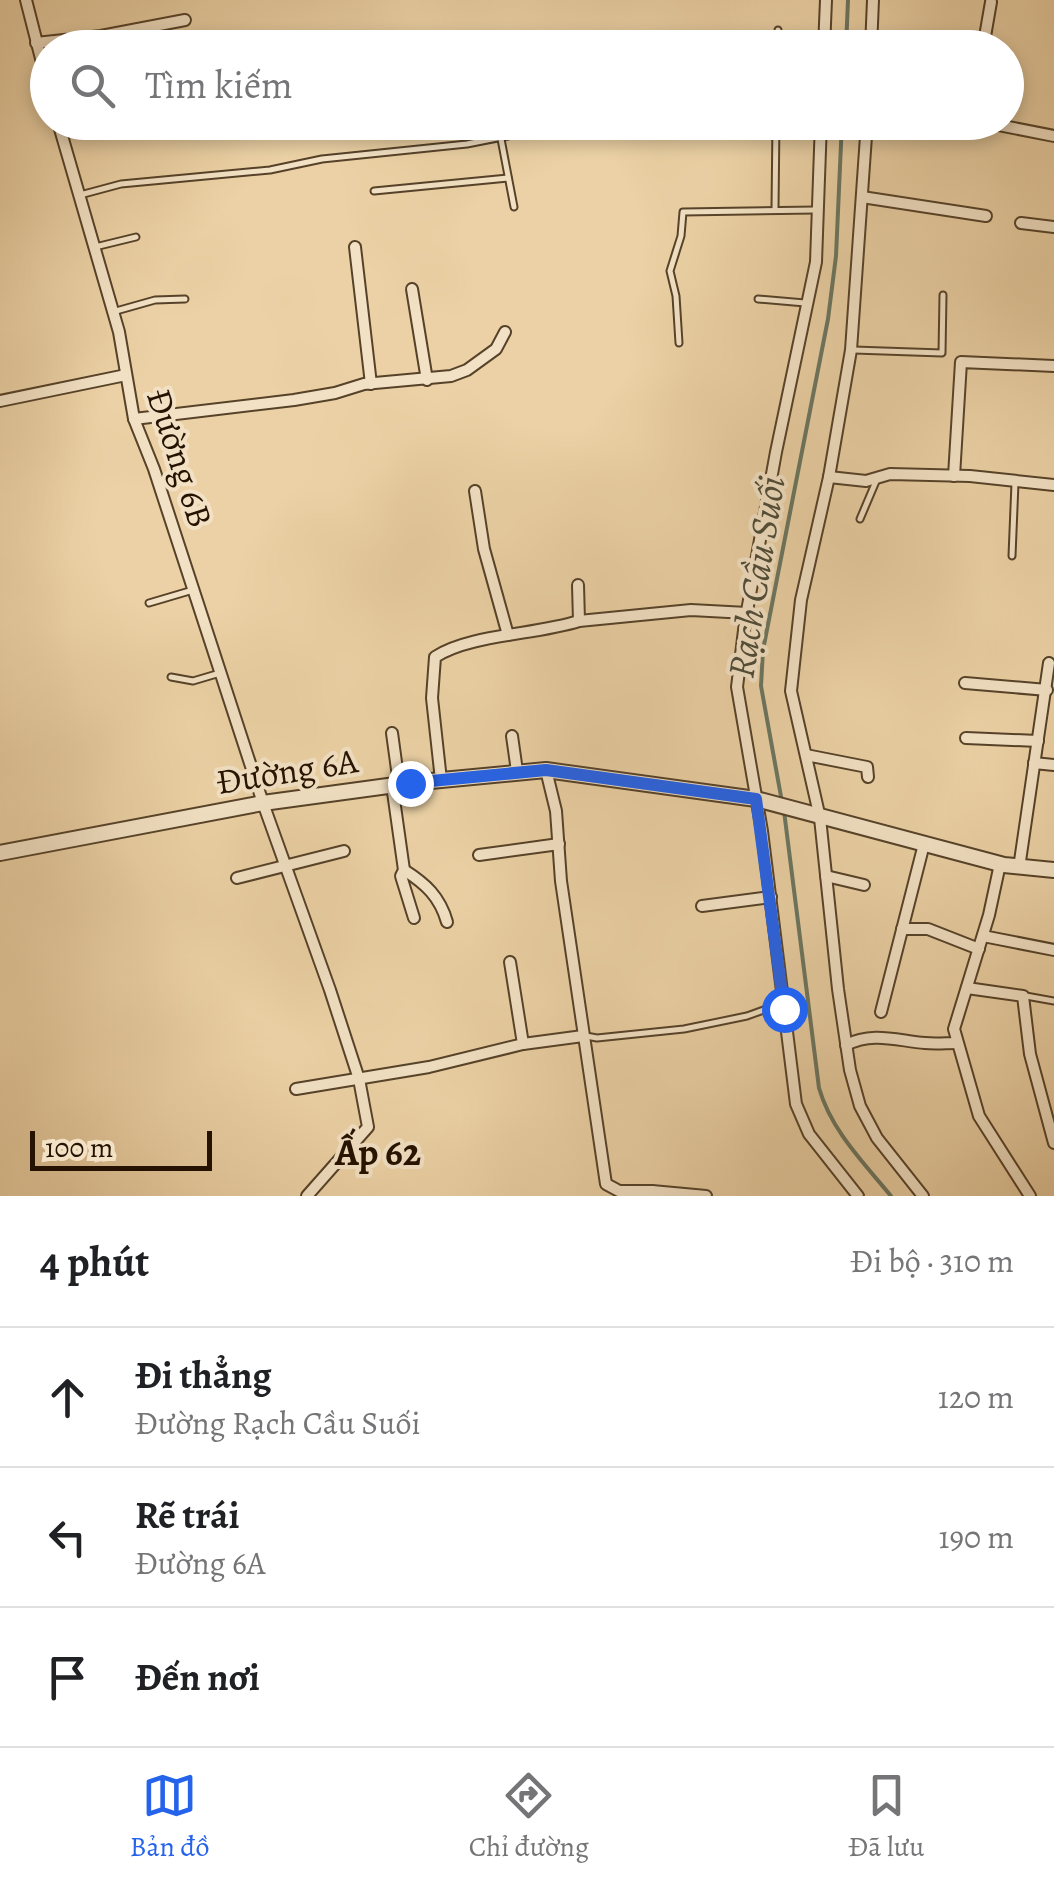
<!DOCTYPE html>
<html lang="vi">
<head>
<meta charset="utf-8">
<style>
  :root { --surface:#fff; --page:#f6f6f6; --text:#202124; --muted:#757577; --line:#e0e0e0; --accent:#2563eb }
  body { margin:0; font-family:Alegreya,serif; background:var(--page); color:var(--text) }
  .scale { position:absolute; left:30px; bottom:25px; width:182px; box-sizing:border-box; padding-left:10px; border:5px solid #251200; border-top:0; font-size:28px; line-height:35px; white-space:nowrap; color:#251200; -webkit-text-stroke:8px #f2e1c4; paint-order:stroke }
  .stop { position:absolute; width:30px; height:30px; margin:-22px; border:8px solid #2563eb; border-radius:50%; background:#fff }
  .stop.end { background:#2563eb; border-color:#fff; box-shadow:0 2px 10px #0008 }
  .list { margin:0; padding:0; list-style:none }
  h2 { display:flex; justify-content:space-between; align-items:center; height:130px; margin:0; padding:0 40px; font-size:42px }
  h2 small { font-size:32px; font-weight:400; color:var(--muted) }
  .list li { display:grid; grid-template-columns:65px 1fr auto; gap:30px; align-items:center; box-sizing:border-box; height:140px; padding:0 40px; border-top:2px solid var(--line) }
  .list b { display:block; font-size:38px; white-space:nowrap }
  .list p { margin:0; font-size:32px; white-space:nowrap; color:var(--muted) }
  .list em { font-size:32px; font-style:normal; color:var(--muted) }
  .icon { flex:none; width:55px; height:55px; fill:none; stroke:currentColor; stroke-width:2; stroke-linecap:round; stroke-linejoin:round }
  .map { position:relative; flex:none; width:1054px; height:1196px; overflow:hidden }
  .search { position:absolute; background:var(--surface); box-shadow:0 5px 15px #0003; left:30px; right:30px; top:30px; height:110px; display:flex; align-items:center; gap:25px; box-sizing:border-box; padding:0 35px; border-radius:55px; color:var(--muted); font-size:38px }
  .sheet { height:550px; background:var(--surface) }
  nav { display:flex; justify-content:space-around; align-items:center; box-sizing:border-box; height:140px; border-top:2px solid var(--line); background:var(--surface); font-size:28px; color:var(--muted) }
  nav a { display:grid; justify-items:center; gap:5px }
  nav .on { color:var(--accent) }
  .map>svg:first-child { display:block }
</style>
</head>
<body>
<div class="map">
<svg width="1054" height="1196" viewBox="0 0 1054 1196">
  <rect width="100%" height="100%" fill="#ebd1a5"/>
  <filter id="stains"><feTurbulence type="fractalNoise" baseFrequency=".002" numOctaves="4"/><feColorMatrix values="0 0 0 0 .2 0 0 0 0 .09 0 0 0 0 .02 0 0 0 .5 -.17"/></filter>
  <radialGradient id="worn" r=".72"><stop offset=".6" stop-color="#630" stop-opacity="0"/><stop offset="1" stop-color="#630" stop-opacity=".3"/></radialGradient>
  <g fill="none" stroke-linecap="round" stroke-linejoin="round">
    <g stroke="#6b7661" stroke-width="4">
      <polyline points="846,48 848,0"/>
      <polyline points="782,802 761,686 763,650 828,319 836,256 842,122"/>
      <path d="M784,811L819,1088C831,1130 863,1162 891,1196"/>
    </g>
    <g stroke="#564229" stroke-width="9">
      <g id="service">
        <polyline points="778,48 778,30"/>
        <polyline points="501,139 514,207"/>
        <polyline points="374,191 508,178"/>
        <polyline points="80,195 121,184 270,170 322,159 467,144 528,132 581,129 613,122"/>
        <polyline points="775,209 776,122"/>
        <polyline points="95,247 136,237"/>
        <polyline points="758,299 805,303"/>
        <polyline points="116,311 155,300 185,299"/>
        <polyline points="679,343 676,296 670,271 681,236 683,212 816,210"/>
        <polyline points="854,350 942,353 943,295"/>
        <polyline points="860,519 877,479"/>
        <polyline points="1012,556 1015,483"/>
        <polyline points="149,603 193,590"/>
        <polyline points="171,677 193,681 220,673"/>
        <polyline points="1026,996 1054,1001"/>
        <polyline points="586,1036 597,1038 684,1029 747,1016 783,1003"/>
      </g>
    </g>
    <g stroke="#564229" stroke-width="14">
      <g id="minor">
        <polyline points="26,0 48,86"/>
        <polyline points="36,43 101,36 185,20"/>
        <polyline points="824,48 826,0"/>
        <polyline points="871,48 873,0"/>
        <polyline points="983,48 991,2"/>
        <polyline points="58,122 119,332 134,419 154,469 263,803 330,990 359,1079 368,1127 307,1196"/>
        <polyline points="821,122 816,262 776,452 745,622 737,687 762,831 796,1104 809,1134 858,1196"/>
        <polyline points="867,122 851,350 829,477 801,600 791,691 820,818 838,989 850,1070 860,1106 877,1138 923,1196"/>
        <polyline points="983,122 1054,136"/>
        <polyline points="862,197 986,216"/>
        <polyline points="1021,223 1054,227"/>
        <polyline points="355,247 371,384"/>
        <polyline points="412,289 427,380"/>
        <polyline points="0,401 126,375"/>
        <polyline points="134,419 294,400 335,393 364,384 451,376 467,370 496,349 505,332"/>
        <polyline points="954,476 961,362 1054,366"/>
        <polyline points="829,477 866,481 890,474 970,476 1054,485"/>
        <polyline points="475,491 484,549 508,635"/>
        <polyline points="579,621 691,610 747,613"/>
        <polyline points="965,683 1047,690"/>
        <polyline points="392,733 399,784"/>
        <polyline points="512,736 517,771"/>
        <polyline points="966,738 1038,741"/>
        <polyline points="806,755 867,767 868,777"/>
        <polyline points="1034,763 1054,765"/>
        <polyline points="546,770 556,811 561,881 606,1184 619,1191 652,1191 652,1196"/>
        <path d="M441,780L432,698L435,657C470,634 536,635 579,621L578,585"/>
        <polyline points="392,785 404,870 401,876 414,918"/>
        <polyline points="479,855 559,844"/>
        <polyline points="1000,864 989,915 954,1029 979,1116 1030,1196"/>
        <polyline points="1019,868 1049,663"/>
        <path d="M404,870C426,884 440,897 447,922"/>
        <polyline points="826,876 864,885"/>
        <polyline points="237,878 344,851"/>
        <polyline points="702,906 771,897"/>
        <polyline points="902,929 928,929 979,949"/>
        <polyline points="983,936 1054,950"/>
        <polyline points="967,988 1023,996 1030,1054 1054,1143"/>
        <polyline points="881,1012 924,844"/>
        <polyline points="523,1044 583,1036"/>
        <path d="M846,1045C873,1031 898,1041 925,1043C935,1044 946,1043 957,1043"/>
        <polyline points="296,1089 429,1067 523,1044 510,962"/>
        <polyline points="652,1191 706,1196"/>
      </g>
    </g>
    <g stroke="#564229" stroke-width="18">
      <polyline id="tertiary" points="0,853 263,803 410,783 546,770 756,799 1004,865 1054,870"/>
    </g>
    <use href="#service" stroke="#f2e1c4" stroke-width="5"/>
    <use href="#minor" stroke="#f2e1c4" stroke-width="10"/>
    <use href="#tertiary" stroke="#f2e1c4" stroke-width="14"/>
  </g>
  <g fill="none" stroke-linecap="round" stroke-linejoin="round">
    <polyline stroke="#2563eb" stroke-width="12" points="410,783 546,770 756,799 784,1009"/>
  </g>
  <g text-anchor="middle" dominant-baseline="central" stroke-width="8" stroke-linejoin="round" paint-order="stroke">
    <g font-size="35" fill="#251200" stroke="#f2e1c4">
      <text transform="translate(180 458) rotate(72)">Đường 6B</text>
      <text transform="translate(287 771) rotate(-9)">Đường 6A</text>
    </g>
    <g font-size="38" font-style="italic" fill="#4e4c38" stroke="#f2e1c4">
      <text transform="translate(756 577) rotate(-81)">Rạch Cầu Suối</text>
    </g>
    <g font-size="38" font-weight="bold" fill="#251200" stroke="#f2e1c4">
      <text x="378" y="1152">Ấp 62</text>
    </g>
  </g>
  <rect width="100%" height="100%" filter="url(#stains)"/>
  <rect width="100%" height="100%" fill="url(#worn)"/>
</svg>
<div class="scale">100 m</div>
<div class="stop" style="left:784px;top:1009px"></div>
<div class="stop end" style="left:410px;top:783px"></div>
<div class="search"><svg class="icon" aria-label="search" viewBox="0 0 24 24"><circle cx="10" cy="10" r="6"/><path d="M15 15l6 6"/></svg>Tìm kiếm</div>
</div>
<section class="sheet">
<h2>4 phút<small>Đi bộ · 310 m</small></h2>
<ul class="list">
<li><svg class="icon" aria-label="ahead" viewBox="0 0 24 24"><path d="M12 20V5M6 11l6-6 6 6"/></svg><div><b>Đi thẳng</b><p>Đường Rạch Cầu Suối</p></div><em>120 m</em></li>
<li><svg class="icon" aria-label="left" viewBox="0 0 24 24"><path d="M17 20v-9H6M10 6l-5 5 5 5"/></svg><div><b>Rẽ trái</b><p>Đường 6A</p></div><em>190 m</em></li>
<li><svg class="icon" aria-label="arrive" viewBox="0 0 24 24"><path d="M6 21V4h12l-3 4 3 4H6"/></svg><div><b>Đến nơi</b></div></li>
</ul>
</section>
<nav>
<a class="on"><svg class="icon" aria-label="map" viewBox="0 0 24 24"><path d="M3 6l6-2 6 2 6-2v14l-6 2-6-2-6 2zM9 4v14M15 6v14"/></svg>Bản đồ</a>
<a><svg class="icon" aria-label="directions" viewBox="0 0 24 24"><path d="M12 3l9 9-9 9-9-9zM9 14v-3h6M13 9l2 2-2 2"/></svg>Chỉ đường</a>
<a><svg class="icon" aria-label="saved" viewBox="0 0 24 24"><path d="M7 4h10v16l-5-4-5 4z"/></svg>Đã lưu</a>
</nav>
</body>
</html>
